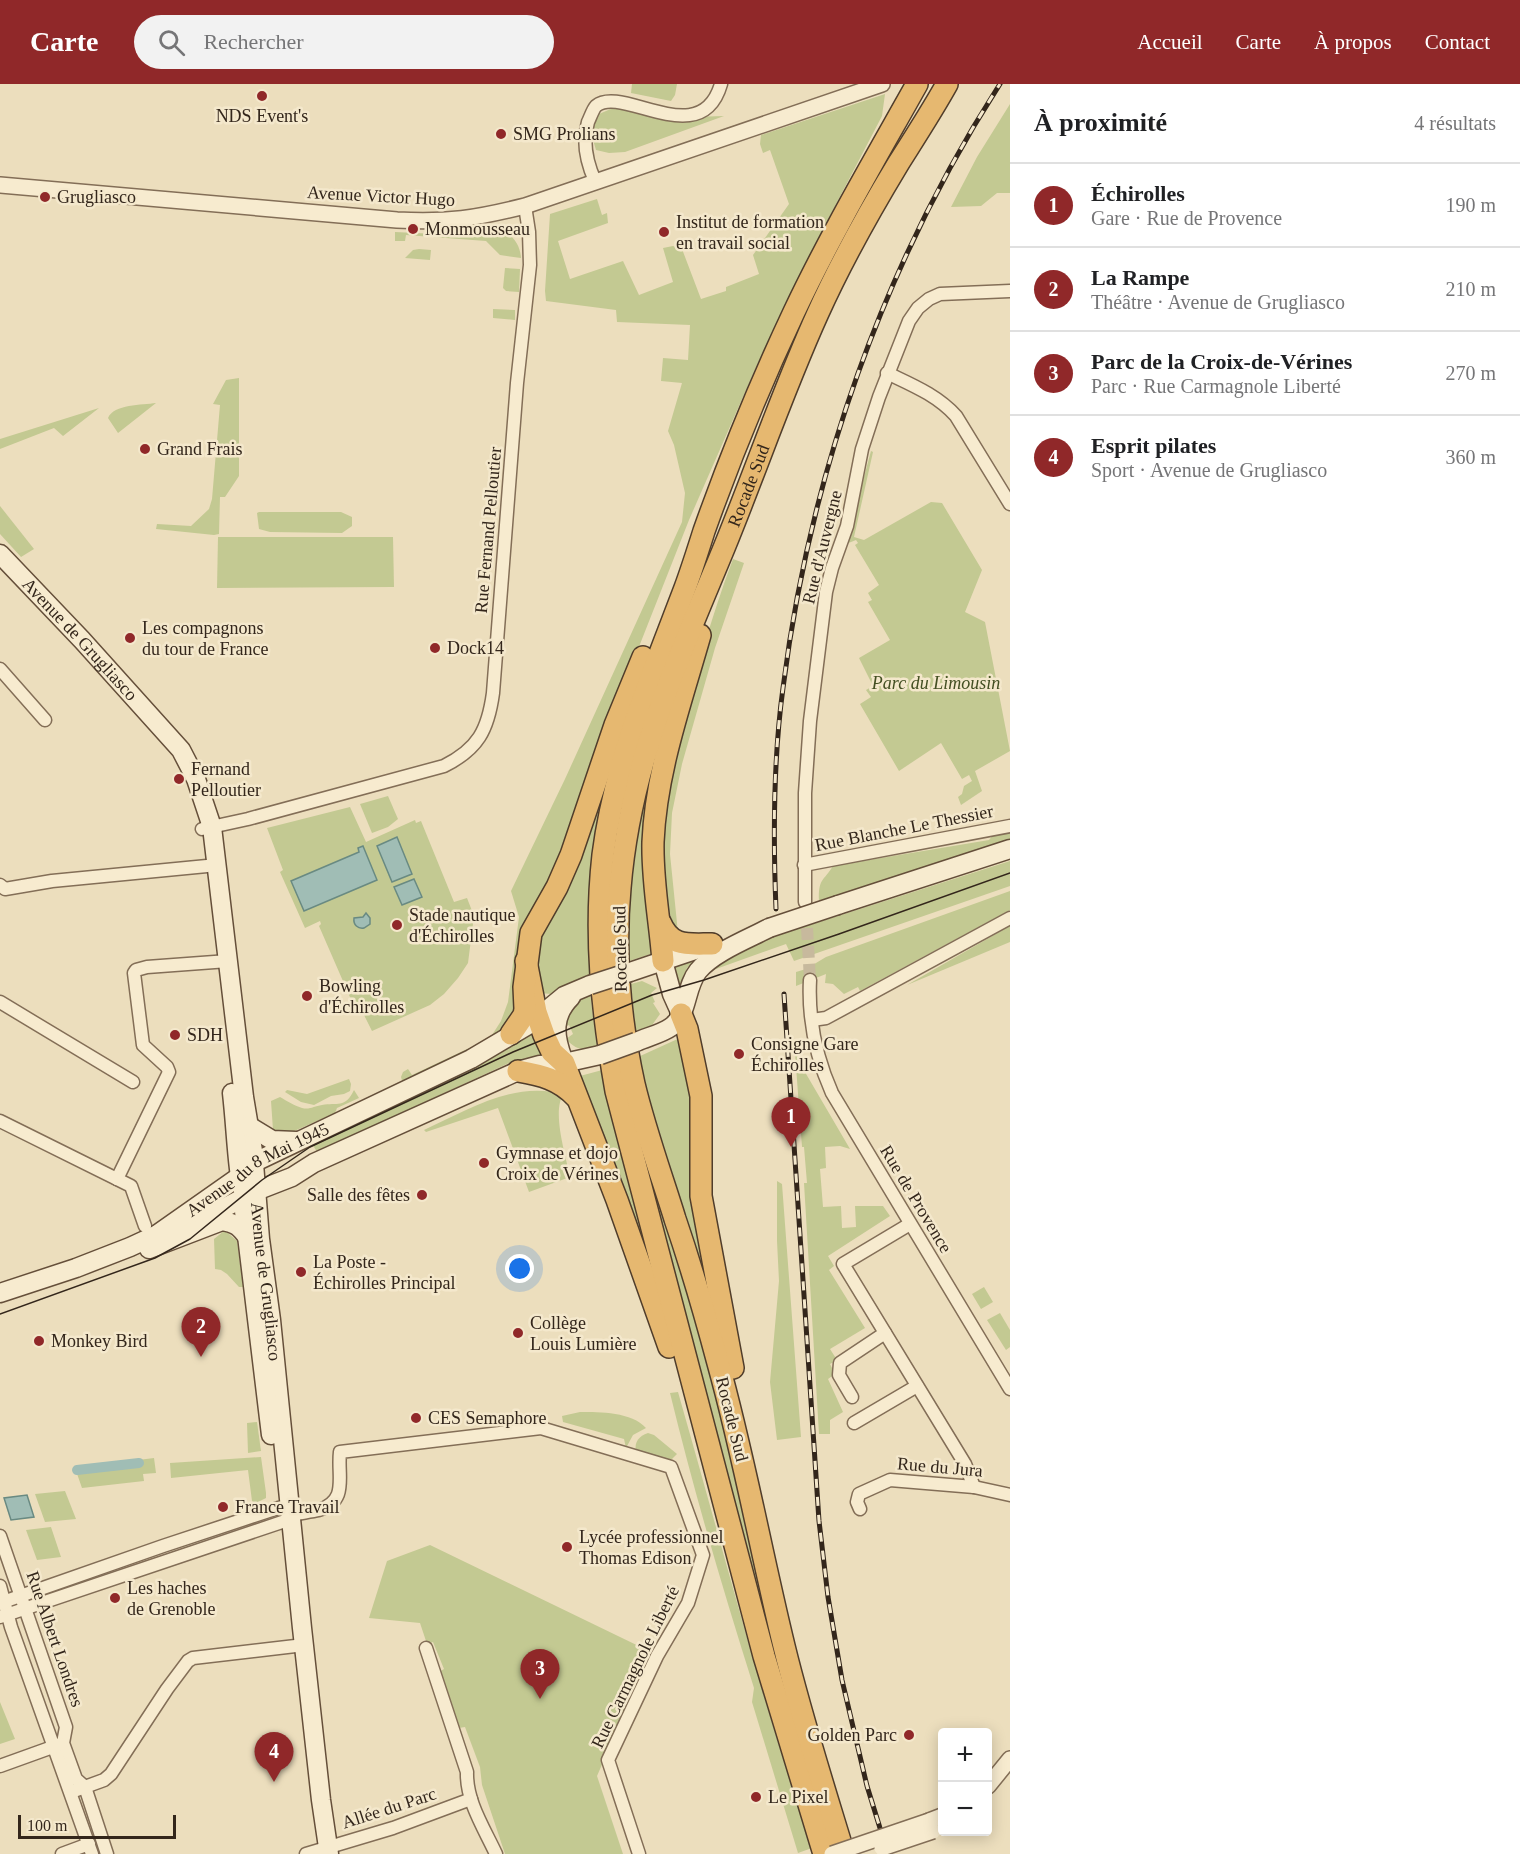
<!DOCTYPE html>
<html lang="fr">
<head>
<meta charset="utf-8">
<style>
  :root { --surface:#fff; --page:#f2f2f2; --text:#202124; --muted:#757577; --line:#e0e0e0; --accent:#902829 }
  body { margin:0; font-family:"Times New Roman",serif; background:var(--page); color:var(--text) }
  .controls { position:absolute; right:18px; bottom:18px; display:grid; overflow:hidden; border-radius:6px; box-shadow:0 3px 15px #0003 }
  .controls button { width:54px; height:54px; display:grid; place-items:center; padding:0; border:0; border-bottom:2px solid var(--line); background:var(--surface); color:var(--text); font:30px sans-serif }
  .scale { position:absolute; left:18px; bottom:15px; width:158px; box-sizing:border-box; padding-left:6px; border:3px solid #33261b; border-top:0; font-size:16px; line-height:21px; white-space:nowrap; color:#33261b; -webkit-text-stroke:4px #f4e8cc; paint-order:stroke }
  .you { position:absolute; left:520px; top:1185px; width:21px; height:21px; margin:-15px; border:4px solid #fff; border-radius:50%; background:#1a73e8; box-shadow:0 0 0 9px #1a73e833 }
  .badge { display:grid; place-items:center; width:39px; height:39px; border-radius:50%; background:var(--accent); color:#fff; font-size:20px; font-weight:700 }
  .pin { position:absolute; translate:-50% -50px; filter:drop-shadow(0 2px 3px #0008) }
  .pin::after { content:''; position:absolute; top:32px; width:21px; height:18px; background:inherit; clip-path:polygon(0 0,100% 0,50% 100%) }
  .list { margin:0; padding:0; list-style:none }
  h2 { display:flex; justify-content:space-between; align-items:center; height:78px; margin:0; padding:0 24px; font-size:26px }
  h2 small { font-size:20px; font-weight:400; color:var(--muted) }
  .list li { display:grid; grid-template-columns:39px 1fr auto; gap:18px; align-items:center; box-sizing:border-box; height:84px; padding:0 24px; border-top:2px solid var(--line) }
  .list b { display:block; font-size:22px; white-space:nowrap }
  .list p { margin:0; font-size:20px; white-space:nowrap; color:var(--muted) }
  .list em { font-size:20px; font-style:normal; color:var(--muted) }
  .icon { flex:none; width:33px; height:33px; fill:none; stroke:currentColor; stroke-width:2; stroke-linecap:round; stroke-linejoin:round }
  .map { position:relative; flex:none; width:1010px; height:1770px; overflow:hidden }
  header { display:flex; align-items:center; gap:36px; box-sizing:border-box; height:84px; padding:0 30px; background:var(--accent); color:#fff }
  header strong { font-size:28px }
  nav { display:flex; gap:33px; margin-inline-start:auto; font-size:21px }
  .search { width:420px; height:54px; background:var(--page); display:flex; align-items:center; gap:15px; box-sizing:border-box; padding:0 21px; border-radius:33px; color:var(--muted); font-size:22px }
  main { display:flex }
  aside { flex:1; background:var(--surface) }
  .map>svg:first-child { display:block }
</style>
</head>
<body>
<header>
<strong>Carte</strong>
<div class="search"><svg class="icon" aria-label="search" viewBox="0 0 24 24"><circle cx="10" cy="10" r="6"/><path d="M15 15l6 6"/></svg>Rechercher</div>
<nav><a>Accueil</a><a>Carte</a><a>À propos</a><a>Contact</a></nav>
</header>
<main>
<div class="map">
<svg width="1010" height="1770" viewBox="0 0 1010 1770">
  <rect width="100%" height="100%" fill="#ecdebd"/>
  <g fill="#c3c992">
    <polygon points="632,0 677,0 675,11 671,17 631,9"/>
    <polygon points="885,10 882,32 822,147 757,281 689,436 599,664 555,789 527,839 519,862 515,944 403,1000 401,993 403,988 408,985 412,991 480,959 492,951 501,937 508,918 519,833 511,807 565,695 682,438 685,409 674,361 668,347 682,299 661,297 663,274 688,276 690,241 617,238 616,226 546,217 545,207 550,130 597,115 602,131 607,129 608,139 558,157 570,195 623,177 639,211 673,198 663,164 673,162 682,165 701,215 726,207 726,203 759,190 753,171 789,120 770,66 763,69 760,60 761,51"/>
    <polygon points="1010,20 1010,109 997,109 981,122 951,123 977,73"/>
    <polygon points="620,21 691,33 724,32 625,68 609,69 596,66 591,49 599,30"/>
    <path d="M493,144C509,147 520,157 521,174L500,171L486,157L406,151L405,157H395V148L436,150Z"/>
    <polygon points="419,165 431,166 430,176 405,174 413,166"/>
    <polygon points="505,184 520,185 519,208 506,207 503,204"/>
    <polygon points="493,225 515,226 515,236 493,234"/>
    <polygon points="239,294 239,392 225,413 220,413 219,450 214,451 156,445 157,440 191,442 209,425 212,415 220,321 213,320 226,296"/>
    <path d="M156,319L118,349L108,334C114,320 142,321 156,319Z"/>
    <polygon points="99,324 63,352 54,344 0,365 0,355"/>
    <polygon points="871,367 873,368 854,453 864,456 931,418 942,419 982,486 965,528 985,538 1010,667 975,687 982,707 961,721 958,713 962,710 964,702 972,697 969,691 962,695 941,659 899,687 860,620 871,613 866,606 873,602 859,574 890,556 868,518 872,516 868,509 879,501 855,461 858,459 856,456 846,460"/>
    <polygon points="0,422 34,465 21,473 0,450"/>
    <polygon points="259,428 341,428 352,433 352,442 342,449 270,448 259,445 257,429"/>
    <polygon points="218,453 393,453 394,503 217,504"/>
    <path d="M733,475L744,479L715,564L682,680L672,729L670,770L678,849C659,816 661,756 665,719C668,696 676,673 681,651C695,592 711,533 733,475Z"/>
    <polygon points="669,647 657,868 626,878 630,803 640,733 648,690"/>
    <polygon points="612,664 595,763 590,805 593,890 551,910 540,909 535,868"/>
    <polygon points="388,712 398,735 388,743 372,749 360,720"/>
    <polygon points="350,723 366,758 415,736 416,739 421,737 454,818 467,814 474,832 468,879 458,894 444,910 430,921 372,947 361,925 356,927 319,842 321,840 320,837 305,844 280,788 283,786 267,744"/>
    <path d="M1010,747V755L819,817C818,794 824,797 833,782L989,756L994,750Z"/>
    <polygon points="1010,777 1010,802 794,877 786,860 702,890 714,880 766,855"/>
    <polygon points="1010,807 1010,826 860,907 858,903 844,910 833,900 825,899 826,890 796,902 796,888 806,885 826,873"/>
    <polygon points="1010,841 1010,858 907,901 1008,843"/>
    <polygon points="707,867 687,884 680,900 674,902 668,877"/>
    <polygon points="642,897 657,904 651,909 655,918 653,919 660,930 650,944 636,950 631,900"/>
    <path d="M590,909L597,964C582,966 576,966 566,955L573,950L569,941L561,944L571,919Z"/>
    <polygon points="532,948 541,972 509,979 317,1068 311,1058"/>
    <polygon points="682,953 687,969 716,1218 707,1200 650,1020 638,973"/>
    <polygon points="795,969 800,969 802,983 850,1065 840,1062 825,1063 826,1084 820,1085 823,1123 841,1122 842,1144 856,1143 855,1122 883,1122 890,1132 828,1172 834,1182 829,1186 865,1244 830,1265 837,1276 830,1280 835,1290 828,1295 843,1328 830,1336 830,1350 819,1350 804,1099 807,1099 804,1063 802,1063"/>
    <polygon points="624,977 703,1248 798,1662 631,1039"/>
    <polygon points="606,985 625,1083 658,1209 580,992"/>
    <polygon points="349,995 351,1000 350,1007 344,1010 331,1012 314,1021 301,1018 285,1008 287,1006 307,1010"/>
    <path d="M558,1002L564,1009C551,1027 566,1072 570,1093L529,1108L498,1024L426,1048L424,1046C464,1028 506,1001 552,1008Z"/>
    <path d="M354,1006L359,1014L337,1024L335,1029L292,1048L277,1050L273,1046L271,1017L280,1013C287,1017 295,1022 302,1024C310,1026 314,1022 322,1021C337,1018 345,1025 354,1006Z"/>
    <polygon points="777,1097 782,1100 801,1353 777,1356 770,1298 779,1197 777,1157"/>
    <polygon points="224,1147 228,1149 237,1157 243,1203 239,1203 227,1190 221,1186 215,1185 214,1155"/>
    <polygon points="984,1203 993,1218 981,1225 972,1210"/>
    <polygon points="1000,1229 1010,1246 1010,1263 1006,1266 987,1236"/>
    <path d="M678,1308C722,1461 761,1615 812,1764L798,1769L752,1618L754,1604C723,1506 694,1408 670,1309Z"/>
    <path d="M580,1328C600,1328 632,1328 646,1344L633,1351L626,1364L624,1355L563,1338L562,1332Z"/>
    <polygon points="257,1338 261,1367 248,1369 247,1339"/>
    <path d="M648,1349L654,1351L677,1370L672,1375L666,1376L636,1367C634,1358 639,1352 648,1349Z"/>
    <polygon points="261,1373 266,1409 266,1414 256,1419 252,1417 248,1386 171,1394 170,1379"/>
    <polygon points="154,1374 156,1389 143,1390 144,1397 82,1404 75,1384"/>
    <polygon points="65,1407 76,1435 45,1438 35,1410"/>
    <polygon points="51,1443 61,1473 37,1476 26,1446"/>
    <polygon points="430,1461 651,1568 597,1692 623,1770 505,1770 482,1701 480,1683 465,1643 459,1644 439,1588 444,1585 433,1558 427,1560 420,1539 369,1534 387,1477"/>
    <polygon points="0,1618 15,1655 0,1660"/>
  </g>
  <g fill="#a0bdb5" stroke="#698a82" stroke-width="1.5">
    <polygon points="397,753 412,790 392,798 377,762"/>
    <polygon points="363,762 377,796 304,827 291,797 359,768 358,764"/>
    <polygon points="414,795 422,813 402,821 394,803"/>
    <path d="M366,829L370,834V840L364,844C358,845 353,841 354,834L363,833Z"/>
    <polygon points="27,1411 34,1433 11,1436 4,1414"/>
  </g>
  <g fill="none" stroke-linecap="round" stroke-linejoin="round">
    <polyline stroke="#a0bdb5" stroke-width="10" points="77,1386 139,1379"/>
    <polyline stroke="#c7b99d" stroke-width="12" stroke-dasharray="12 6" stroke-linecap="butt" points="806,826 810,896"/>
    <g stroke="#836e57" stroke-width="15">
      <g id="minor">
        <path d="M595,97C587,79 582,58 588,38C590,34 593,25 596,22C622,0 701,69 721,0"/>
        <path d="M887,289C912,301 937,311 956,332L1010,420"/>
        <polyline points="0,585 45,636"/>
        <path d="M202,745L248,735L444,682C478,665 488,646 493,609L517,299L530,181L529,148L525,122"/>
        <polyline points="804,781 1010,742"/>
        <polyline points="0,801 5,805 52,797 207,782"/>
        <polyline points="805,818 805,709 810,637 826,508 832,484 847,442 862,365 879,313 909,237 918,224 929,215 940,210 1010,207"/>
        <path d="M810,896C808,935 816,973 832,1009L1010,1305"/>
        <polyline points="0,918 133,998"/>
        <polyline points="812,936 826,934 1010,834"/>
        <polyline points="0,1037 131,1102 145,1142"/>
        <polyline points="117,1095 169,988 167,983 143,961 134,889 136,886 147,883 228,877"/>
        <polyline points="910,1140 843,1180 965,1380 974,1403"/>
        <polyline points="852,1313 839,1291 840,1279 885,1249"/>
        <polyline points="854,1339 917,1302"/>
        <polyline points="860,1425 857,1418 859,1410 890,1396 974,1403 1010,1411"/>
        <path d="M291,1431C300,1429 310,1428 319,1426C349,1416 337,1393 340,1368L541,1344L671,1383L703,1471L688,1519L657,1572L608,1676L639,1770"/>
        <polyline points="0,1452 66,1643 63,1659 76,1695 85,1703 107,1770"/>
        <polyline points="0,1502 11,1543 92,1770"/>
        <polyline points="0,1519 163,1462 278,1424 290,1423"/>
        <polyline points="0,1533 291,1435"/>
        <path d="M426,1564L467,1688C466,1717 484,1744 496,1770"/>
        <polyline points="0,1682 61,1660"/>
        <polyline points="71,1708 104,1696 111,1690 167,1605 188,1577 193,1574 304,1561"/>
        <polyline points="62,1770 89,1760"/>
        <polyline points="306,1770 393,1744 471,1715"/>
      </g>
    </g>
    <g stroke="#836e57" stroke-width="18">
      <g id="tertiary">
        <path d="M0,101L397,136C447,139 477,134 525,122L882,0"/>
        <polyline points="988,1702 1010,1675"/>
        <polyline points="929,1737 942,1732"/>
      </g>
    </g>
    <g stroke="#654f3a" stroke-width="21">
      <g id="secondary">
        <path id="s1" d="M0,470L82,556L181,666L196,695L212,743L244,1013L253,1067L260,1155L271,1236L302,1544L321,1716L329,1770"/>
        <polyline points="838,821 1010,765"/>
        <polyline points="663,877 672,910 681,930"/>
        <polyline points="630,888 707,862"/>
        <path d="M636,958C647,953 661,950 671,943C688,932 685,903 698,887C714,868 748,855 769,844"/>
        <path d="M563,975C554,951 552,932 571,913"/>
        <path d="M232,1009C235,1035 236,1060 239,1085C241,1100 246,1112 244,1127L271,1351"/>
        <polyline points="249,1042 272,1056 296,1057"/>
        <polyline points="175,1150 256,1107 292,1093 314,1079 518,987 540,981 564,979 600,971"/>
        <path d="M149,1165L222,1137C236,1139 240,1143 248,1154"/>
        <path id="s2" d="M0,1209L76,1184L130,1163L156,1151L240,1092L253,1079L471,975L530,940L564,912L590,901"/>
      </g>
    </g>
    <g stroke="#503d2b" stroke-width="24">
      <g id="trunk">
        <path d="M660,838C671,864 688,860 712,860"/>
        <polyline points="526,877 536,928 544,951 552,968 564,979 578,1015 617,1116 669,1263"/>
        <path d="M663,877C660,837 652,798 653,758C656,687 681,618 700,551"/>
        <polyline points="681,930 687,945 701,1012 701,1112 733,1284"/>
        <polyline points="511,950 524,931 525,925 524,903 531,849 557,803 571,771 615,641 643,573"/>
        <path d="M518,987C541,991 559,995 576,1013"/>
        <path d="M824,1770L764,1572L616,1007C602,927 594,852 603,771C615,677 652,591 685,504C692,485 698,466 704,447C730,374 761,298 794,228C831,150 875,75 917,0"/>
        <path id="s3" d="M844,1770C823,1701 801,1632 784,1562C761,1468 744,1372 718,1279C705,1230 691,1182 675,1135C661,1090 645,1046 634,1000C620,936 614,869 620,804C630,679 677,578 724,464C756,386 783,306 818,229C841,178 869,128 898,80C915,53 932,27 947,0"/>
      </g>
    </g>
    <use href="#minor" stroke="#f7ebcf" stroke-width="12"/>
    <use href="#tertiary" stroke="#f7ebcf" stroke-width="15"/>
    <use href="#secondary" stroke="#f7ebcf" stroke-width="18"/>
    <use href="#trunk" stroke="#e6b870" stroke-width="21"/>
    <polyline stroke="#33261b" stroke-width="1.5" points="0,1230 155,1174 190,1155 262,1096 310,1063 513,968 652,911 704,896 839,850 1010,789"/>
    <g stroke="#33261b" stroke-width="5">
      <g id="rail">
        <path d="M776,825C773,752 773,677 783,604C810,390 883,182 1000,0"/>
        <polyline points="784,910 819,1437 828,1513 842,1596 867,1702 888,1770"/>
      </g>
    </g>
    <use href="#rail" stroke="#f4e8cc" stroke-width="3" stroke-dasharray="9" stroke-linecap="butt"/>
    <g stroke="#836e57" stroke-width="18" stroke-linecap="butt">
      <g id="tertiary-bridge">
        <polyline points="882,1764 933,1747"/>
        <polyline points="832,1770 929,1737"/>
      </g>
    </g>
    <g stroke="#654f3a" stroke-width="21" stroke-linecap="butt">
      <g id="secondary-bridge">
        <polyline points="769,844 838,821"/>
        <polyline points="590,901 630,888"/>
        <polyline points="600,971 636,958"/>
      </g>
    </g>
    <use href="#tertiary-bridge" stroke="#f7ebcf" stroke-width="15"/>
    <use href="#secondary-bridge" stroke="#f7ebcf" stroke-width="18"/>
  </g>
  <g fill="#902829" stroke="#f4e8cc" stroke-width="2">
    <circle cx="262" cy="12" r="6"/>
    <circle cx="501" cy="50" r="6"/>
    <circle cx="45" cy="113" r="6"/>
    <circle cx="413" cy="145" r="6"/>
    <circle cx="664" cy="148" r="6"/>
    <circle cx="145" cy="365" r="6"/>
    <circle cx="130" cy="554" r="6"/>
    <circle cx="435" cy="564" r="6"/>
    <circle cx="179" cy="695" r="6"/>
    <circle cx="397" cy="841" r="6"/>
    <circle cx="307" cy="912" r="6"/>
    <circle cx="175" cy="951" r="6"/>
    <circle cx="739" cy="970" r="6"/>
    <circle cx="484" cy="1079" r="6"/>
    <circle cx="422" cy="1111" r="6"/>
    <circle cx="301" cy="1188" r="6"/>
    <circle cx="518" cy="1249" r="6"/>
    <circle cx="39" cy="1257" r="6"/>
    <circle cx="416" cy="1334" r="6"/>
    <circle cx="223" cy="1423" r="6"/>
    <circle cx="567" cy="1463" r="6"/>
    <circle cx="115" cy="1514" r="6"/>
    <circle cx="909" cy="1651" r="6"/>
    <circle cx="756" cy="1713" r="6"/>
  </g>
  <g text-anchor="middle" dominant-baseline="central" stroke-width="5" stroke-linejoin="round" paint-order="stroke">
    <g font-size="18" fill="#33261b" stroke="#f4e8cc" text-anchor="start">
      <text x="262" y="32" text-anchor="middle">NDS Event's</text>
      <text x="513" y="50">SMG Prolians</text>
      <text x="57" y="113">Grugliasco</text>
      <text x="676" y="138">Institut de formation<tspan x="676" dy="21">en travail social</tspan></text>
      <text x="425" y="145">Monmousseau</text>
      <text x="157" y="365">Grand Frais</text>
      <text x="142" y="544">Les compagnons<tspan x="142" dy="21">du tour de France</tspan></text>
      <text x="447" y="564">Dock14</text>
      <text x="191" y="685">Fernand<tspan x="191" dy="21">Pelloutier</tspan></text>
      <text x="409" y="831">Stade nautique<tspan x="409" dy="21">d'Échirolles</tspan></text>
      <text x="319" y="902">Bowling<tspan x="319" dy="21">d'Échirolles</tspan></text>
      <text x="187" y="951">SDH</text>
      <text x="751" y="960">Consigne Gare<tspan x="751" dy="21">Échirolles</tspan></text>
      <text x="496" y="1069">Gymnase et dojo<tspan x="496" dy="21">Croix de Vérines</tspan></text>
      <text x="410" y="1111" text-anchor="end">Salle des fêtes</text>
      <text x="313" y="1178">La Poste -<tspan x="313" dy="21">Échirolles Principal</tspan></text>
      <text x="530" y="1239">Collège<tspan x="530" dy="21">Louis Lumière</tspan></text>
      <text x="51" y="1257">Monkey Bird</text>
      <text x="428" y="1334">CES Semaphore</text>
      <text x="235" y="1423">France Travail</text>
      <text x="579" y="1453">Lycée professionnel<tspan x="579" dy="21">Thomas Edison</tspan></text>
      <text x="127" y="1504">Les haches<tspan x="127" dy="21">de Grenoble</tspan></text>
      <text x="897" y="1651" text-anchor="end">Golden Parc</text>
      <text x="768" y="1713">Le Pixel</text>
    </g>
    <g font-size="18" fill="#33261b" stroke="#f4e8cc">
      <text transform="translate(381 112) rotate(3)">Avenue Victor Hugo</text>
      <text stroke="none"><textPath href="#s3" startOffset="1420">Rocade Sud</textPath></text>
      <text transform="translate(488 446) rotate(-85)">Rue Fernand Pelloutier</text>
      <text transform="translate(822 463) rotate(-76)">Rue d'Auvergne</text>
      <text stroke="none"><textPath href="#s1" startOffset="117">Avenue de Grugliasco</textPath></text>
      <text transform="translate(904 744) rotate(-11)">Rue Blanche Le Thessier</text>
      <text transform="translate(620 865) rotate(-91)">Rocade Sud</text>
      <text stroke="none"><textPath href="#s2" startOffset="288">Avenue du 8 Mai 1945</textPath></text>
      <text transform="translate(916 1115) rotate(59)">Rue de Provence</text>
      <text stroke="none"><textPath href="#s1" startOffset="808">Avenue de Grugliasco</textPath></text>
      <text transform="translate(732 1335) rotate(76)">Rocade Sud</text>
      <text transform="translate(940 1383) rotate(5)">Rue du Jura</text>
      <text transform="translate(55 1555) rotate(71)">Rue Albert Londres</text>
      <text transform="translate(635 1583) rotate(-64)">Rue Carmagnole Liberté</text>
      <text transform="translate(389 1724) rotate(-18)">Allée du Parc</text>
    </g>
    <g font-size="18" font-style="italic" fill="#434f22" stroke="#f4e8cc">
      <text x="936" y="599">Parc du Limousin</text>
    </g>
  </g>
</svg>
<div class="controls">
<button>+</button>
<button>−</button>
</div>
<div class="scale">100 m</div>
<div class="you"></div>
<div class="pin badge" style="left:791px;top:1063px">1</div>
<div class="pin badge" style="left:201px;top:1273px">2</div>
<div class="pin badge" style="left:540px;top:1615px">3</div>
<div class="pin badge" style="left:274px;top:1698px">4</div>
</div>
<aside>
<h2>À proximité<small>4 résultats</small></h2>
<ul class="list">
<li><span class="badge">1</span><div><b>Échirolles</b><p>Gare · Rue de Provence</p></div><em>190 m</em></li>
<li><span class="badge">2</span><div><b>La Rampe</b><p>Théâtre · Avenue de Grugliasco</p></div><em>210 m</em></li>
<li><span class="badge">3</span><div><b>Parc de la Croix-de-Vérines</b><p>Parc · Rue Carmagnole Liberté</p></div><em>270 m</em></li>
<li><span class="badge">4</span><div><b>Esprit pilates</b><p>Sport · Avenue de Grugliasco</p></div><em>360 m</em></li>
</ul>
</aside>
</main>
</body>
</html>
